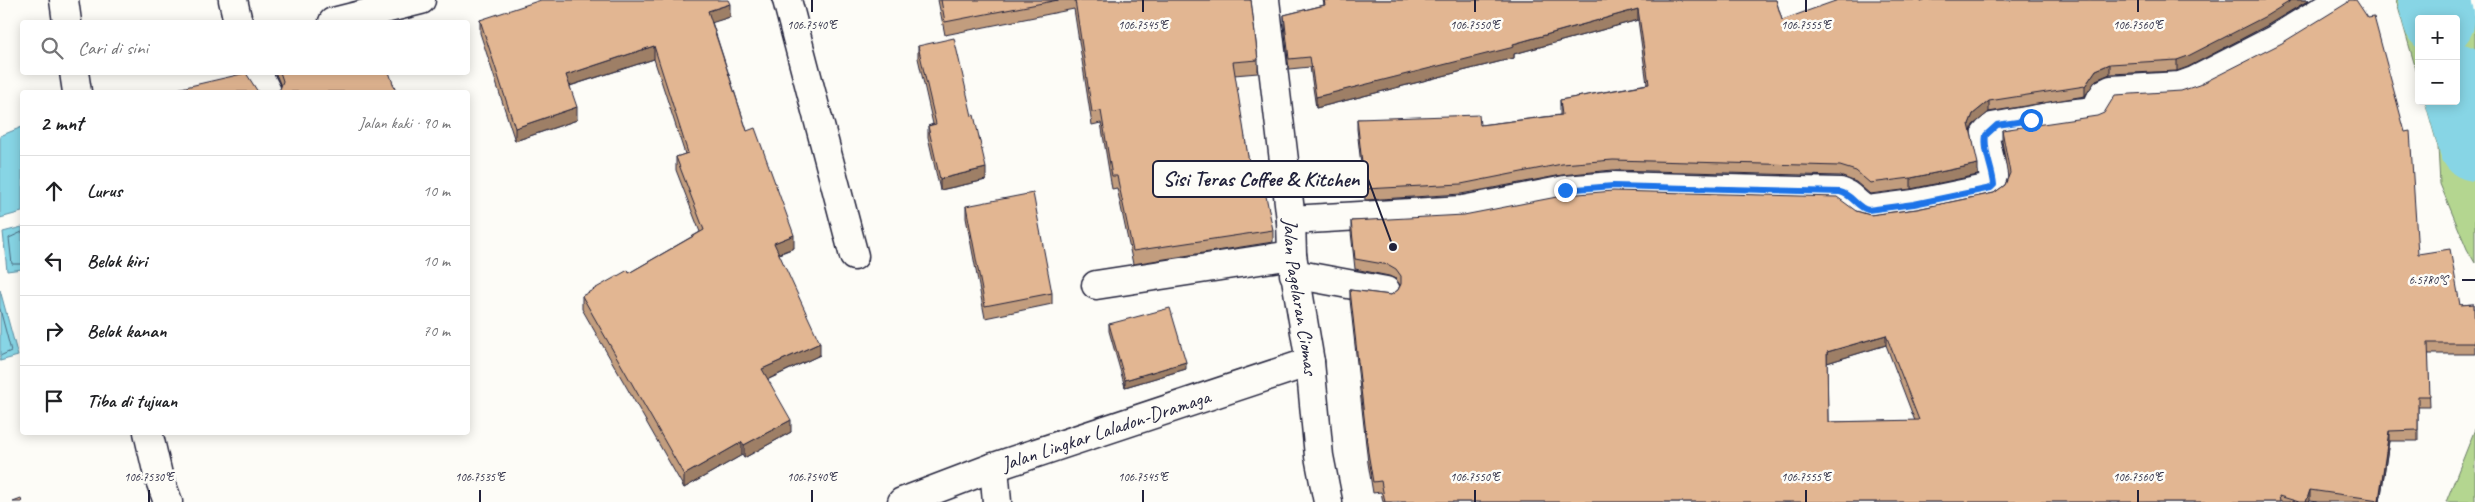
<!DOCTYPE html>
<html lang="id">
<head>
<meta charset="utf-8">
<style>
  :root { --surface:#fff; --page:#f6f6f6; --text:#202124; --muted:#757577; --line:#e0e0e0 }
  body { margin:0; font-family:Caveat,sans-serif; background:var(--page); color:var(--text) }
  .controls { position:absolute; right:15px; top:15px; display:grid; overflow:hidden; border-radius:5px; box-shadow:0 2px 12px #0003 }
  .controls button { width:45px; height:45px; display:grid; place-items:center; padding:0; border:0; border-bottom:1px solid var(--line); background:var(--surface); color:var(--text); font:25px sans-serif }
  .stop { position:absolute; width:15px; height:15px; margin:-11px; border:4px solid #1a73e8; border-radius:50%; background:#fff }
  .stop.end { background:#1a73e8; border-color:#fff; box-shadow:0 1px 5px #0008 }
  .list { margin:0; padding:0; list-style:none }
  h2 { display:flex; justify-content:space-between; align-items:center; height:65px; margin:0; padding:0 20px; font-size:21px }
  h2 small { font-size:16px; font-weight:400; color:var(--muted) }
  .list li { display:grid; grid-template-columns:32px 1fr auto; gap:15px; align-items:center; box-sizing:border-box; height:70px; padding:0 20px; border-top:1px solid var(--line) }
  .list b { display:block; font-size:19px; white-space:nowrap }
  .list em { font-size:16px; font-style:normal; color:var(--muted) }
  .icon { flex:none; width:28px; height:28px; fill:none; stroke:currentColor; stroke-width:2; stroke-linecap:round; stroke-linejoin:round }
  .map { position:relative; flex:none; width:2475px; height:502px; overflow:hidden }
  .search { position:absolute; background:var(--surface); box-shadow:0 2px 12px #0003; left:20px; top:20px; width:450px; height:55px; display:flex; align-items:center; gap:12px; box-sizing:border-box; padding:0 18px; border-radius:5px; color:var(--muted); font-size:19px }
  .panel { position:absolute; background:var(--surface); box-shadow:0 2px 12px #0003; left:20px; top:90px; width:450px; height:345px; border-radius:5px }
  .map>svg:first-child { display:block }
</style>
</head>
<body>
<div class="map">
<svg width="2475" height="502" viewBox="0 0 2475 502">
  <rect width="100%" height="100%" fill="#fdfcf7"/>
  <filter id="ink" filterUnits="userSpaceOnUse"><feTurbulence type="fractalNoise" baseFrequency=".02" numOctaves="2"/><feDisplacementMap in="SourceGraphic" scale="10" xChannelSelector="R" yChannelSelector="G"/><feConvolveMatrix kernelMatrix="1 2 1 2 8 2 1 2 1" color-interpolation-filters="sRGB"/></filter>
  <g filter="url(#ink)">
    <g fill="#b4d690" stroke="#6b7c66">
      <polygon points="2396,0 2465,0 2475,17 2475,263 2467,249 2440,184 2438,147 2425,101 2456,101 2456,19 2419,19 2419,80"/>
      <polygon points="2475,429 2475,502 2446,502"/>
    </g>
    <g fill="#87d5e5" stroke="#5f8da1">
      <polygon points="22,127 22,212 0,218 0,136"/>
      <polygon points="22,227 22,269 7,271 3,232"/>
      <polygon points="0,290 18,356 0,361"/>
    </g>
    <g fill="none" stroke-linecap="round" stroke-linejoin="round">
      <g stroke="#4a6a7f" stroke-width="1">
        <polyline points="22,232 9,238 12,264 22,264"/>
        <polyline points="0,309 11,351 0,356"/>
      </g>
      <g stroke="#87d5e5" stroke-width="72">
        <polyline points="2434,0 2439,19"/>
        <polyline points="2456,79 2475,145"/>
      </g>
      <g stroke="#22223b" stroke-width="31">
        <g id="minor">
          <polyline points="64,0 67,22"/>
          <polyline points="233,0 238,22"/>
          <polyline points="787,0 854,256"/>
          <polyline points="333,22 421,0"/>
          <polyline points="74,72 77,92"/>
          <polyline points="257,72 267,92"/>
          <path d="M1291,220L1463,210L1565,190L1613,186L1840,192C1853,195 1856,207 1868,210L1914,204L1991,188L1994,185L1993,172L1985,139V135L1992,127L2059,115L2095,111L2103,94L2111,90L2180,86L2194,81L2274,40L2339,0"/>
          <polyline points="1294,274 1386,291"/>
          <polyline points="1096,285 1292,255"/>
          <polyline points="148,432 158,475 168,502"/>
          <polyline points="994,467 997,502"/>
        </g>
      </g>
      <g stroke="#22223b" stroke-width="31">
        <g id="major">
          <path id="s1" d="M1265,0L1291,220L1292,255L1310,362L1319,456L1328,502"/>
          <path id="s2" d="M902,502L994,467L1310,362"/>
        </g>
      </g>
      <use href="#minor" stroke="#fdfcf7" stroke-width="28"/>
      <use href="#major" stroke="#fdfcf7" stroke-width="28"/>
    </g>
    <g fill="#c29d7e" stroke="#22223b" fill-rule="evenodd">
      <polygon points="938,0 1251,0 1258,60 1258,73 1234,75 1250,169 1273,230 1273,242 1133,264 1117,188 1112,189 1101,123 1092,125 1074,9 945,35"/>
      <polygon points="1323,0 1776,0 1782,20 1921,2 1927,0 2309,0 2266,26 2188,67 2177,71 2110,74 2096,80 2085,96 1989,112 1973,125 1971,131 1978,175 1911,189 1870,194 1856,182 1840,176 1613,170 1562,175 1461,194 1365,200 1357,129 1357,119 1480,125 1560,115 1560,100 1647,84 1638,20 1514,54 1514,58 1316,108 1310,67 1289,69 1284,25 1284,15 1324,5"/>
      <polygon points="730,17 712,22 747,131 794,248 779,254 820,355 767,380 791,432 744,458 742,455 684,488 582,309 582,296 629,273 700,232 676,170 676,157 685,154 654,59 570,86 577,120 515,141 480,33 480,20"/>
      <polygon points="918,46 986,180 940,190 928,137 928,126 933,124 918,58"/>
      <polygon points="275,72 389,72 281,86"/>
      <path d="M2002,130L2418,254L2460,305L2474,304L2475,354H2428L2430,407H2418V441H2389L2380,502H2319L2310,501L2309,502H1383L1381,492L1373,493L1368,463L1350,300V290L1391,295L1398,290L1400,285L1396,279L1389,276L1355,269L1351,232V221L1856,211L1870,215L1917,209L1994,193L2005,185L2008,177L2002,141ZM1886,345L1915,421L1828,422L1827,363Z"/>
      <polygon points="966,206 1052,293 1052,304 985,318 966,218"/>
      <polygon points="1109,324 1186,369 1125,387 1109,331"/>
    </g>
    <g fill="#9e7f66" stroke="#22223b">
      <polygon points="2292,0 2309,0 2266,26 2188,67 2177,71 2177,60"/>
      <polygon points="730,4 730,17 708,24 708,11"/>
      <polygon points="1638,9 1638,20 1514,54 1514,58 1316,108 1316,97 1513,44"/>
      <polygon points="654,46 654,59 566,87 566,75"/>
      <polygon points="2110,64 2110,74 2096,80 2085,96 2085,86 2096,70"/>
      <polygon points="1989,101 1989,112 1973,125 1969,135 1969,124 1973,114"/>
      <polygon points="577,107 577,120 515,141 515,128"/>
      <polygon points="1978,164 1978,175 1911,189 1911,178"/>
      <polygon points="986,168 986,180 940,190 940,179"/>
      <polygon points="794,235 794,248 774,255 774,243"/>
      <polygon points="1886,335 1886,345 1827,363 1827,352"/>
      <polygon points="820,343 820,355 762,382 762,369"/>
      <polygon points="1186,362 1186,369 1125,387 1125,380"/>
      <polygon points="791,420 791,432 744,458 744,445"/>
      <polygon points="2389,431 2389,441 2380,502 2379,502"/>
      <polygon points="742,442 742,455 684,488 684,475"/>
      <polygon points="2310,490 2310,501 2309,502 2306,502"/>
    </g>
    <g fill="#e2b692" stroke="#22223b" fill-rule="evenodd">
      <polygon points="541,0 728,0 730,4 708,11 747,131 755,128 794,235 774,243 820,343 762,369 791,420 744,445 742,442 684,475 582,296 628,270 629,273 704,230 676,157 688,153 654,46 566,75 577,107 515,128 480,20"/>
      <polygon points="941,0 1058,0 945,22"/>
      <polygon points="1075,0 1251,0 1258,60 1233,62 1250,169 1260,167 1273,230 1133,251 1117,176 1112,176 1101,111 1092,112"/>
      <polygon points="1324,0 1776,0 1782,20 1838,0 1920,0 1921,2 1927,0 2292,0 2266,16 2188,56 2177,60 2110,64 2096,70 2085,86 1989,101 1973,114 1969,124 1978,164 1911,178 1870,183 1856,171 1840,166 1613,160 1562,164 1461,184 1365,189 1357,119 1479,115 1480,125 1562,115 1560,100 1649,84 1638,9 1513,44 1514,47 1316,97 1310,57 1289,59 1284,15 1325,5"/>
      <path d="M2349,0H2356L2368,18L2374,17L2405,132L2410,131L2418,254L2450,249L2460,305L2474,304L2475,343H2428L2430,396H2418V430L2389,431L2379,500L2310,490L2306,502H2299L2279,496L2280,502H1385L1381,481L1373,482L1368,452L1350,290L1391,295L1398,290L1401,284V276L1396,269L1389,265L1355,259L1351,221L1464,215L1567,195L1613,191L1837,197L1856,211L1870,215L1917,209L1994,193L2005,185L2010,173L2002,130L2097,116L2104,113L2115,95L2181,91L2199,85L2282,43L2347,3ZM1886,335L1919,420L1828,422L1827,352Z"/>
      <polygon points="954,38 972,116 974,115 986,168 940,179 928,126 936,124 918,46"/>
      <polygon points="280,72 389,72 396,92 276,92 280,89 283,81"/>
      <polygon points="246,73 258,92 164,92"/>
      <polygon points="1033,193 1052,293 985,306 966,206"/>
      <polygon points="1170,308 1186,362 1125,380 1109,324"/>
      <polygon points="21,499 22,502 13,502"/>
    </g>
  </g>
  <g fill="none" stroke-linecap="round" stroke-linejoin="round" filter="url(#ink)">
    <path stroke="#1a73e8" stroke-width="6" d="M1565,190L1613,186L1840,192C1853,195 1856,207 1868,210L1914,204L1991,188L1994,185C1993,169 1983,151 1986,135L1997,125L2031,120"/>
  </g>
  <path fill="none" stroke="#22223b" stroke-width="2" d="M812,0V12M1143,0V12M1475,0V12M1806,0V12M2138,0V12M2462,280H2475M149,490V502M480,490V502M812,490V502M1143,490V502M1475,490V502M1806,490V502M2138,490V502"/>
  <g text-anchor="middle" dominant-baseline="central" stroke-width="5" stroke-linejoin="round" paint-order="stroke">
    <g font-size="20" fill="#22223b" stroke="#fdfcf7">
      <text stroke="none"><textPath href="#s1" startOffset="299">Jalan Pagelaran Ciomas</textPath></text>
      <text stroke="none"><textPath href="#s2" startOffset="216">Jalan Lingkar Laladon-Dramaga</textPath></text>
    </g>
  </g>
  <g font-size="12" text-anchor="middle" fill="#22223b" stroke="#fdfcf7" stroke-width="5" stroke-linejoin="round" paint-order="stroke">
    <text x="812" y="29">106.7540°E</text>
    <text x="1143" y="29">106.7545°E</text>
    <text x="1475" y="29">106.7550°E</text>
    <text x="1806" y="29">106.7555°E</text>
    <text x="2138" y="29">106.7560°E</text>
    <text x="2428" y="284">6.5780°S</text>
    <text x="149" y="481">106.7530°E</text>
    <text x="480" y="481">106.7535°E</text>
    <text x="812" y="481">106.7540°E</text>
    <text x="1143" y="481">106.7545°E</text>
    <text x="1475" y="481">106.7550°E</text>
    <text x="1806" y="481">106.7555°E</text>
    <text x="2138" y="481">106.7560°E</text>
  </g>
  <path fill="none" stroke="#22223b" stroke-width="2" d="M1393 247L1368 179"/>
  <circle fill="#22223b" stroke="#fdfcf7" stroke-width="2" cx="1393" cy="247" r="5"/>
  <rect fill="#fdfcf7" stroke="#22223b" stroke-width="2" x="1153" y="161" width="215" height="36" rx="5"/>
  <g font-size="21" text-anchor="middle" font-weight="bold" fill="#22223b">
    <text x="1261" y="186">Sisi Teras Coffee &amp; Kitchen</text>
  </g>
</svg>
<div class="controls">
<button>+</button>
<button>−</button>
</div>
<div class="stop" style="left:2031px;top:120px"></div>
<div class="stop end" style="left:1565px;top:190px"></div>
<div class="search"><svg class="icon" aria-label="search" viewBox="0 0 24 24"><circle cx="10" cy="10" r="6"/><path d="M15 15l6 6"/></svg>Cari di sini</div>
<section class="panel">
<h2>2 mnt<small>Jalan kaki · 90 m</small></h2>
<ul class="list">
<li><svg class="icon" aria-label="ahead" viewBox="0 0 24 24"><path d="M12 20V5M6 11l6-6 6 6"/></svg><div><b>Lurus</b></div><em>10 m</em></li>
<li><svg class="icon" aria-label="left" viewBox="0 0 24 24"><path d="M17 20v-9H6M10 6l-5 5 5 5"/></svg><div><b>Belok kiri</b></div><em>10 m</em></li>
<li><svg class="icon" aria-label="right" viewBox="0 0 24 24"><path d="M7 20v-9h11M14 6l5 5-5 5"/></svg><div><b>Belok kanan</b></div><em>70 m</em></li>
<li><svg class="icon" aria-label="arrive" viewBox="0 0 24 24"><path d="M6 21V4h12l-3 4 3 4H6"/></svg><div><b>Tiba di tujuan</b></div></li>
</ul>
</section>
</div>
</body>
</html>
